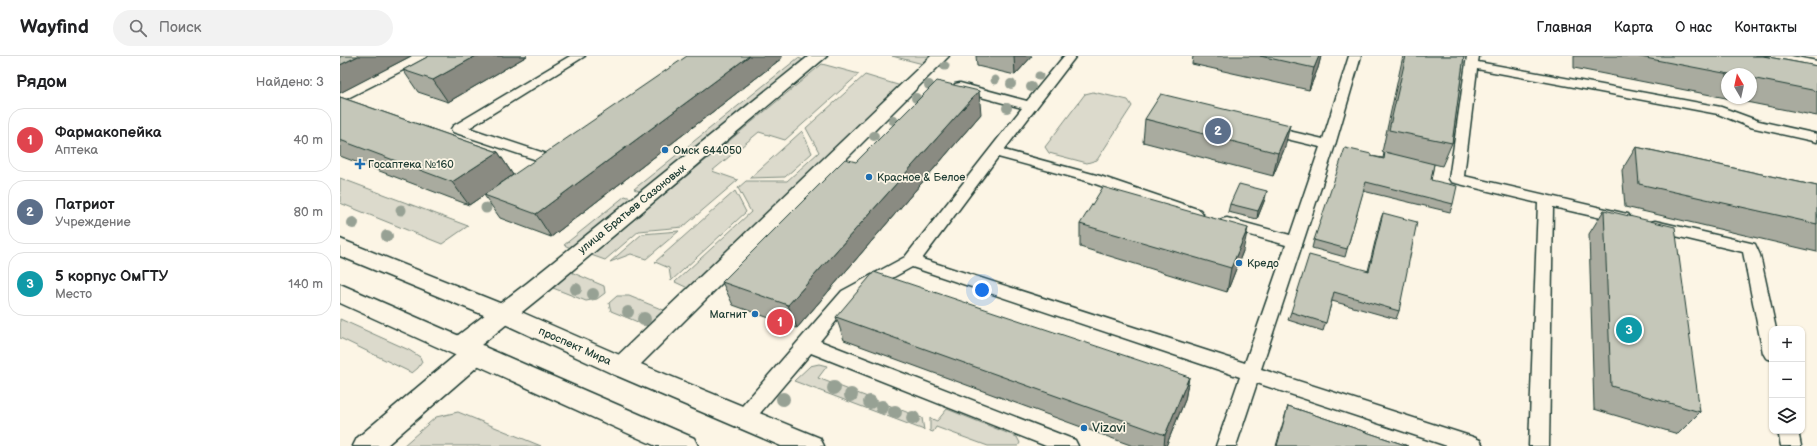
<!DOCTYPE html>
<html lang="ru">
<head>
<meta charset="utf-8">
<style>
  :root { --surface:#fff; --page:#f2f2f2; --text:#202124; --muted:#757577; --line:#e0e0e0; --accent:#ea580c }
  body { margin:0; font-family:"Balsamiq Sans",sans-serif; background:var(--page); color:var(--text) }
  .controls { position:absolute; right:12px; bottom:12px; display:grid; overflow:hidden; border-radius:8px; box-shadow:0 1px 3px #0004 }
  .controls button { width:36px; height:36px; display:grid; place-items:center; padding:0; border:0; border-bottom:1px solid var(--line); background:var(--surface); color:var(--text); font:20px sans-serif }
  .compass { position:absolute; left:1381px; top:12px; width:36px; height:36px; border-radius:50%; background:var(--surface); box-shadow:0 1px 3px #0004; rotate:351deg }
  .you { position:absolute; left:642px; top:234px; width:14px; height:14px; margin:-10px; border:3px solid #fff; border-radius:50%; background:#1a73e8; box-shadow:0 0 0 6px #1a73e833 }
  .badge { display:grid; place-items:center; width:26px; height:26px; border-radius:50%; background:var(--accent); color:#fff; font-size:13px; font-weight:700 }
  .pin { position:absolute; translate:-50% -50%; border:2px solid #fff; box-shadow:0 1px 4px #0006 }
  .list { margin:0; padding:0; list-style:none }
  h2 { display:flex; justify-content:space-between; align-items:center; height:52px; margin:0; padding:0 16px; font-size:17px }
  h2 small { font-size:13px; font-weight:400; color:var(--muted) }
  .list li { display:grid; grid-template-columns:26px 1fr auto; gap:12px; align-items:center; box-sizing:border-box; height:64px; margin:0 8px 8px; padding:0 8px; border:1px solid var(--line); border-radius:16px }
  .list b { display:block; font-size:15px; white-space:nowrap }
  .list p { margin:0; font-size:13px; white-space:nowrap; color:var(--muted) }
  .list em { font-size:13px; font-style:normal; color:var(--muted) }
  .icon { flex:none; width:22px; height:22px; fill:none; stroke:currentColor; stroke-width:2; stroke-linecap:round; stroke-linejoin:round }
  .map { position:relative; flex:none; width:1477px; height:390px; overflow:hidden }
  header { display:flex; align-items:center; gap:24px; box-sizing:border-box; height:56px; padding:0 20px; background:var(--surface); border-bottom:1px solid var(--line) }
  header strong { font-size:19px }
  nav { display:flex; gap:22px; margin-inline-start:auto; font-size:14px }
  .search { width:280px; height:36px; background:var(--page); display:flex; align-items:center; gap:10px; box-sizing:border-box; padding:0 14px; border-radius:22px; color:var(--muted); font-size:15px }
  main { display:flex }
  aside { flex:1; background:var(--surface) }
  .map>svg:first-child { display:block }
</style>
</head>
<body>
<header>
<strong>Wayfind</strong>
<div class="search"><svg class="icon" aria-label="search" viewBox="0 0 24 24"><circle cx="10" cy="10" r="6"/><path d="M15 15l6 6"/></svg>Поиск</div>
<nav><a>Главная</a><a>Карта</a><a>О нас</a><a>Контакты</a></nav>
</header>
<main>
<aside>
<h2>Рядом<small>Найдено: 3</small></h2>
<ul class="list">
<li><span class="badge" style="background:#e0444e">1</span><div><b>Фармакопейка</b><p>Аптека</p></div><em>40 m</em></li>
<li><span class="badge" style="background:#5c6f8a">2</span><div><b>Патриот</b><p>Учреждение</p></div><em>80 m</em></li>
<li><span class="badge" style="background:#0f9aa8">3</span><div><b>5 корпус ОмГТУ</b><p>Место</p></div><em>140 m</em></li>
</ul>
</aside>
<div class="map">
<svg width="1477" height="390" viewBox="0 0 1477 390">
  <rect width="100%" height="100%" fill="#fcf5e5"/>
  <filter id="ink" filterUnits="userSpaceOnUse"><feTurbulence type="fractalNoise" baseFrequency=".025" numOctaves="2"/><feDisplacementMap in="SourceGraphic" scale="8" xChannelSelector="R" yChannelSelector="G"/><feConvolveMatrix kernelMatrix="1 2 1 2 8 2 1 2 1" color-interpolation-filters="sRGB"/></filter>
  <g filter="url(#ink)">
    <g fill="#dcdacc" stroke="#7e8c80">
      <polygon points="552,0 591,0 583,8"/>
      <polygon points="458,2 467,5 304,137 294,133"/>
      <polygon points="482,8 519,18 445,84 419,76 372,115 398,124 343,171 299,175 265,204 251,199"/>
      <polygon points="525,19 561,30 350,233 335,226 411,156 398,132 406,125 447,125 479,96 466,72"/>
      <polygon points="753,36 788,44 792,50 757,104 747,107 709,97 705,91 745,38"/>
      <polygon points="462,75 472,97 445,121 410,122"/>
      <polygon points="0,122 128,170 102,188 0,147"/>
      <polygon points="395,135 406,156 331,225 329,212 315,206"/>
      <polygon points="285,140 294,143 233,193 224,189"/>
      <polygon points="339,175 306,203 291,198 270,206 302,178"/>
      <polygon points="231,216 264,230 265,237 257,243 246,245 213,232"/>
      <polygon points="277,240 289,240 326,255 310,271 271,255 269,247"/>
      <polygon points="0,263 69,294 80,301 82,306 78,312 72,317 0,282"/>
      <polygon points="479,308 487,310 478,322 582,362 584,374 454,325 470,310"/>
      <polygon points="607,353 677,381 680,387 678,390 648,390 596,371 593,376 590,375 590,362 597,365"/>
      <polygon points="118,356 201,390 63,390 96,361"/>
    </g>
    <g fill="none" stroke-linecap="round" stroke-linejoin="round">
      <g stroke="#1f3d34" stroke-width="3">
        <g id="lane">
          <polygon points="72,0 87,0 85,3 0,46 0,37"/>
          <polygon points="230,0 245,0 129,72 225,104 227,107 225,110 220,111 215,110 113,76 111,73 113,70"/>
          <polygon points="724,0 736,0 664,94 760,120 860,154 863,158 860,162 855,163 850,162 750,126 658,101 582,203 905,307 946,189 882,171 879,167 882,163 887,162 950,179 980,91 922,77 920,74 922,71 927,70 983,83 1009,0 1021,0 995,89 921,313 1133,381 1140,384 1143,390 1107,390 917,327 896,390 876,390 900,321 572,211 514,243 480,285 735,384 738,390 706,390 471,297 410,369 403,371 396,369 393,363 396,357 502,235 565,201 682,52 615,34 614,31 615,28 620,27 687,45"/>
          <polygon points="1127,0 1139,0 1138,6 1381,51 1419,65 1477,78 1477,86 1410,71 1378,58 1137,13 1124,120 1283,157 1288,158 1291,162 1288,166 1283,167 1213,151 1209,390 1189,390 1198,147 1111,126 1109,123"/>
          <polygon points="1315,165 1415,188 1420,199 1436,273 1432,273 1432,304 1426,302 1423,297 1403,196 1310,174 1307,170 1310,166"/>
          <polygon points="1438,375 1458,375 1461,390 1441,390"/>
        </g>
      </g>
      <g stroke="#1f3d34" stroke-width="3">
        <g id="street">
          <polygon points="469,0 487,0 203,239 141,289 145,290 148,297 145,304 46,390 13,390 17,382 117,298 113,297 110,290 113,283 187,227"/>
          <polygon points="591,0 609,0 291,318 282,321 273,318 269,311 273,304"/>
        </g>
      </g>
      <g stroke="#1f3d34" stroke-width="3">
        <g id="secondary">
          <polygon points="1416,0 1451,0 1477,5 1477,15 1424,5 1418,4"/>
          <polygon points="0,183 172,252 291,304 480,382 484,390 441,390 273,318 156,264 0,200"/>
          <polygon points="0,228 354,382 358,390 316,390 0,247"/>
        </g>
      </g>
      <use href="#lane" fill="#fcf5e5" fill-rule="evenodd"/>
      <use href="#street" fill="#fcf5e5" fill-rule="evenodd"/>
      <use href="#secondary" fill="#fcf5e5" fill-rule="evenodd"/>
    </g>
    <g fill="#97a194">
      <circle cx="605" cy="10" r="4.5"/>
      <circle cx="699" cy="20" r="4.5"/>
      <circle cx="655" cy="24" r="4.5"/>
      <circle cx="671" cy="28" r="5"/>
      <circle cx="589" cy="29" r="5"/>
      <circle cx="691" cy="31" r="5"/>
      <circle cx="576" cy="42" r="5"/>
      <circle cx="667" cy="52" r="5"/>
      <circle cx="553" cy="64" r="5"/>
      <circle cx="534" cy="80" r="5"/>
      <circle cx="146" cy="152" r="5.5"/>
      <circle cx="61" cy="154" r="5.5"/>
      <circle cx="13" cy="167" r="6"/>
      <circle cx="47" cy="180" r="6"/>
      <circle cx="236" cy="233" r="6"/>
      <circle cx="253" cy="238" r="6"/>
      <circle cx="288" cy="256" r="6"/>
      <circle cx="304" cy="263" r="7"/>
      <circle cx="494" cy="332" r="7"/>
      <circle cx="511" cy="339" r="7"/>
      <circle cx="443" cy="343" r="7"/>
      <circle cx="530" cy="346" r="7"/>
      <circle cx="542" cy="351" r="7"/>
      <circle cx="555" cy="356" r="7"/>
      <circle cx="573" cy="362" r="7"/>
    </g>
    <g fill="#a9ab9f" stroke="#1f3d34" fill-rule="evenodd">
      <polygon points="89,0 187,0 108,46 78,36 63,14"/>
      <polygon points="636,0 692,0 675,19 637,10"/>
      <polygon points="853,0 981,0 978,12 969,34 852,8"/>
      <polygon points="1063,0 1124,0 1112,87 1102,110 1094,108 1091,124 1113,148 1110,156 1023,135 1005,201 972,192 974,184 1031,100 1043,102 1044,97 1042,96"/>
      <path d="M1234,0H1423L1477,10V60L1234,12ZM1387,18H1411V42H1387Z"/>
      <polygon points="442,2 211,181 160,162 144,139"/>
      <polygon points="0,41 158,96 173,119 129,149 0,100"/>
      <polygon points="641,58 457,272 393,249 382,226 516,106"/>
      <polygon points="805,63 945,91 933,120 803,86"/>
      <polygon points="1296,91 1477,130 1477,196 1285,151 1282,114"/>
      <polygon points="925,143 917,163 888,156 890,148"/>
      <polygon points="1264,154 1360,356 1338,378 1254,353 1249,178"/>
      <polygon points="1043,157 1059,255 1056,263 992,245 983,275 948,264 951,256 1028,215 1040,165"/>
      <polygon points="740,168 903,195 887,236 740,191"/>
      <polygon points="496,261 849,321 845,344 826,390 793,390 504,284"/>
      <polygon points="948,350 1068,390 936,390"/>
    </g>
    <g fill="#8a8b82" stroke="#1f3d34">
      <polygon points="18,0 71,0 0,37 0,9"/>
      <polygon points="136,0 187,0 108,46 93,24"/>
      <polygon points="409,0 441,0 442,2 211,181 196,158"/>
      <polygon points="674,0 692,0 675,19"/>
      <polygon points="979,0 981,0 978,12 969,34 974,12"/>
      <polygon points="639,35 641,58 457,272 448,249"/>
      <polygon points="950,69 945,91 933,120 938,97"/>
      <polygon points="158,96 173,119 129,149 112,126"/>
      <polygon points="927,135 925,143 917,163 918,155"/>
      <polygon points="908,172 903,195 887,236 891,212"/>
      <polygon points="849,321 845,344 826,390 824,390 825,379"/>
    </g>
    <g fill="#c5c7b9" stroke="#1f3d34">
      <polygon points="0,0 18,0 0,9"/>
      <polygon points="89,0 136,0 93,24 63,14"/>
      <polygon points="347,0 409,0 196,158 144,139"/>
      <polygon points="920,0 979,0 974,12"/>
      <polygon points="1066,0 1124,0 1112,87 1049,74"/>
      <polygon points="1295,0 1423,0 1477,10 1477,35 1411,22 1411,18 1389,18"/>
      <polygon points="597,25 639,35 448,249 382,226 505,103 516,106"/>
      <polygon points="821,38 950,69 938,97 805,63"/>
      <polygon points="0,41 158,96 112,126 0,84"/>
      <polygon points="1296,91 1477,130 1477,168 1299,128"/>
      <polygon points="1005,92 1031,98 1031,100 1044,103 1045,96 1094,108 1091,124 1117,130 1113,148 1026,126 1007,193 974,184"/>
      <polygon points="899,128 927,135 918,155 890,148"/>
      <polygon points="763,131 908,172 891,212 740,168"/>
      <polygon points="1264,154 1335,171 1360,356 1271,330"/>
      <polygon points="1043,157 1077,166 1059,255 994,236 986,267 951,256 969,199 1029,215"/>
      <polygon points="534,216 849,321 825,379 496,261"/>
      <polygon points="948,350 1068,390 937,390"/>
    </g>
  </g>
  <g fill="#1f6fb2" stroke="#fcf5e5" stroke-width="1.5">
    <circle cx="325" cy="94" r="4"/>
    <path d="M18 102h4v4h4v4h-4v4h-4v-4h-4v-4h4z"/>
    <circle cx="529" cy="121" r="4"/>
    <circle cx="899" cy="207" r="4"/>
    <circle cx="415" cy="258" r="4"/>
    <circle cx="744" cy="372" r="4"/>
  </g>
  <g text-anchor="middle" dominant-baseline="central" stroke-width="3.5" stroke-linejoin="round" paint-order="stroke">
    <g font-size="11" fill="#1f3d34" stroke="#fcf5e5" text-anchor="start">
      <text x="333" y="94">Омск 644050</text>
      <text x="28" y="108">Госаптека №160</text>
      <text x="537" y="121">Красное &amp; Белое</text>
      <text x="907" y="207">Кредо</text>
      <text x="407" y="258" text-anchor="end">Магнит</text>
    </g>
    <g font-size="11" fill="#1f3d34" stroke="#fcf5e5">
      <text transform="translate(292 153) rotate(-39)">улица Братьев Сазоновых</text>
      <text transform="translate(235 290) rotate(24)">проспект Мира</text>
    </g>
    <g font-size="13" fill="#1f3d34" stroke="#fcf5e5" text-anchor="start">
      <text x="752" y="372">Vizavi</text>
    </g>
  </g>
</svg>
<div class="controls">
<button>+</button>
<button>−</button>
<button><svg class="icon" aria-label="layers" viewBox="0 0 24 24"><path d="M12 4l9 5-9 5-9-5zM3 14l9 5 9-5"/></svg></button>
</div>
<svg class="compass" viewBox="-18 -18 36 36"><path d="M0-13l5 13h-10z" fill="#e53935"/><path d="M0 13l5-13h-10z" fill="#757577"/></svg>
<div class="you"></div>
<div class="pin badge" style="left:440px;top:266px;background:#e0444e">1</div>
<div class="pin badge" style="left:878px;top:75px;background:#5c6f8a">2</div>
<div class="pin badge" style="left:1289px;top:274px;background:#0f9aa8">3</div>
</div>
</main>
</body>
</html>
